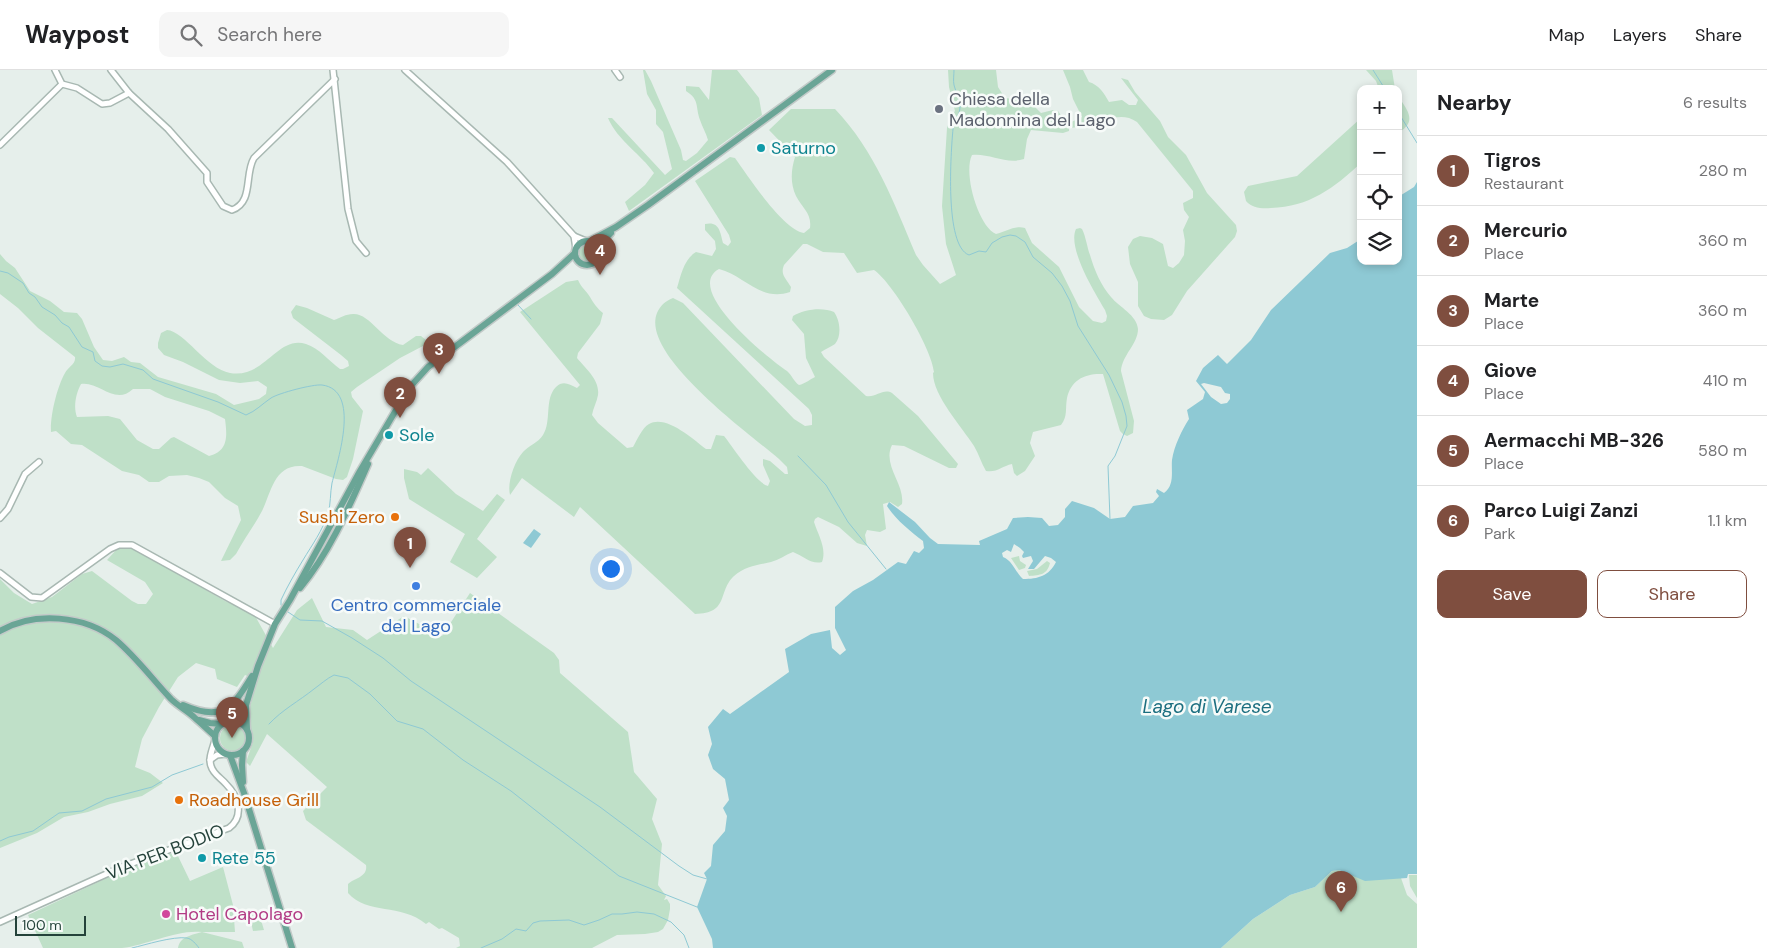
<!DOCTYPE html>
<html lang="en">
<head>
<meta charset="utf-8">
<style>
  :root { --surface:#fff; --page:#f6f6f6; --text:#202124; --muted:#757577; --line:#e0e0e0; --accent:#7f4e3f }
  body { margin:0; font-family:"DM Sans",sans-serif; background:var(--page); color:var(--text) }
  .controls { position:absolute; right:15px; top:15px; display:grid; overflow:hidden; border-radius:10px; box-shadow:0 2px 8px #0003 }
  .controls button { width:45px; height:45px; display:grid; place-items:center; padding:0; border:0; border-bottom:1px solid var(--line); background:var(--surface); color:var(--text); font:25px sans-serif }
  .scale { position:absolute; left:15px; bottom:12px; width:71px; box-sizing:border-box; padding-left:5px; border:2px solid #24423a; border-top:0; font-size:14px; line-height:18px; white-space:nowrap; color:#24423a; -webkit-text-stroke:4px #f7fbf9; paint-order:stroke }
  .you { position:absolute; left:610px; top:498px; width:18px; height:18px; margin:-12px; border:4px solid #fff; border-radius:50%; background:#1a73e8; box-shadow:0 0 0 8px #1a73e833 }
  .badge { display:grid; place-items:center; width:32px; height:32px; border-radius:50%; background:var(--accent); color:#fff; font-size:16px; font-weight:700 }
  .pin { position:absolute; translate:-50% -41px; filter:drop-shadow(0 1px 2px #0008) }
  .pin::after { content:''; position:absolute; top:26px; width:18px; height:15px; background:inherit; clip-path:polygon(0 0,100% 0,50% 100%) }
  .list { margin:0; padding:0; list-style:none }
  h2 { display:flex; justify-content:space-between; align-items:center; height:65px; margin:0; padding:0 20px; font-size:21px }
  h2 small { font-size:16px; font-weight:400; color:var(--muted) }
  .list li { display:grid; grid-template-columns:32px 1fr auto; gap:15px; align-items:center; box-sizing:border-box; height:70px; padding:0 20px; border-top:1px solid var(--line) }
  .list b { display:block; font-size:19px; white-space:nowrap }
  .list p { margin:0; font-size:16px; white-space:nowrap; color:var(--muted) }
  .list em { font-size:16px; font-style:normal; color:var(--muted) }
  .actions { display:flex; gap:10px; padding:15px 20px }
  .actions a { flex:1; padding:11px 0; border:1px solid var(--accent); border-radius:10px; text-align:center; font-size:18px; color:var(--accent) }
  .actions .main { background:var(--accent); color:#fff }
  .icon { flex:none; width:28px; height:28px; fill:none; stroke:currentColor; stroke-width:2; stroke-linecap:round; stroke-linejoin:round }
  .map { position:relative; flex:none; width:1417px; height:878px; overflow:hidden }
  header { display:flex; align-items:center; gap:30px; box-sizing:border-box; height:70px; padding:0 25px; background:var(--surface); border-bottom:1px solid var(--line) }
  header strong { font-size:24px }
  nav { display:flex; gap:28px; margin-inline-start:auto; font-size:18px }
  .search { width:350px; height:45px; background:var(--page); display:flex; align-items:center; gap:12px; box-sizing:border-box; padding:0 18px; border-radius:10px; color:var(--muted); font-size:19px }
  main { display:flex }
  aside { flex:1; background:var(--surface) }
  .map>svg:first-child { display:block }
</style>
</head>
<body>
<header>
<strong>Waypost</strong>
<div class="search"><svg class="icon" aria-label="search" viewBox="0 0 24 24"><circle cx="10" cy="10" r="6"/><path d="M15 15l6 6"/></svg>Search here</div>
<nav><a>Map</a><a>Layers</a><a>Share</a></nav>
</header>
<main>
<div class="map">
<svg width="1417" height="878" viewBox="0 0 1417 878">
  <rect width="100%" height="100%" fill="#e6efeb"/>
  <g fill="#bfe0c8" fill-rule="evenodd">
    <path d="M643,0H645L651,11L681,80L683,90L686,91L697,83L708,70C706,63 702,56 700,50C695,36 700,30 686,21V16L699,17L709,30L712,0H737L759,28L762,45L629,141L625,132L645,115L654,103C641,84 618,71 608,48H612L665,105L672,99L663,62L656,54V40L647,24Z"/>
    <path d="M948,0H996L998,17L1005,28L1029,31L1041,43L1053,40L1058,41L1067,54L1082,47L1073,29L1070,17L1063,0H1083L1089,12C1099,15 1104,23 1109,32L1122,30L1129,35H1136L1138,30L1121,8L1128,10L1135,22L1160,51L1168,67L1186,85L1207,123L1236,155L1237,161L1235,167L1187,221L1172,245L1164,250L1151,249L1144,246L1138,236V212L1130,194L1128,177L1133,169L1140,166L1152,168L1163,174L1168,196L1173,198L1179,193L1184,185L1185,171L1183,160L1189,147L1184,140L1183,133L1193,128V121L1189,116L1137,52C1121,41 1106,51 1089,55C1083,57 1076,57 1069,58V61L1063,63L1031,60L1027,69L1024,89C1007,95 989,83 972,85C963,103 978,156 996,164C1006,162 1015,155 1025,158L1032,173L1059,197L1079,237L1093,251L1102,253L1106,251L1107,246L1105,240C1095,223 1067,178 1076,159L1080,158L1082,159C1086,167 1087,177 1090,185C1094,199 1101,216 1111,227C1119,237 1137,245 1138,259C1138,274 1122,285 1121,301L1134,351L1133,363L1127,366L1123,364L1120,361L1103,304C1085,303 1071,310 1067,328C1065,339 1068,346 1061,355L1033,362L1030,373L1035,386L1025,401L1017,406L1014,403L1012,394C1002,396 997,403 986,401C981,393 979,384 974,376C962,357 933,326 933,303L934,302C932,279 893,213 874,200L857,203L844,183L823,182L807,174H803L784,195C780,205 786,208 791,217L790,222C760,232 744,205 719,199C682,219 770,290 787,301C792,305 794,312 799,315C805,314 810,309 815,307L806,288L804,264L792,250L793,246C804,239 823,237 834,242C840,250 842,266 835,274C831,277 825,279 821,282L824,287L866,326C876,328 883,318 892,323L918,346L958,394L956,398H949L904,376L892,375C882,395 905,414 902,434L898,437L890,432L883,434L886,459L880,462L867,460L865,465L867,476L857,473L839,457L818,447L815,449L814,452C818,465 827,478 822,492C812,495 803,486 793,482C785,485 779,490 771,492C758,495 745,496 734,506C717,522 730,543 695,544L580,437L574,447L522,408L510,425C507,413 514,392 523,382C528,376 538,373 543,365C552,351 544,329 556,317C563,310 569,314 577,318L580,315L520,242L566,212L578,210C582,219 586,220 590,227C594,234 597,238 603,243L600,254L578,283L577,288C586,299 600,310 598,325C597,332 593,338 592,345L598,353L627,378L633,377C637,370 642,358 649,354C666,344 694,370 706,379H711L716,365L724,366C733,377 756,413 768,416L770,411L763,395V389L770,391L785,404H788L787,397L779,389C750,364 640,285 657,243C660,236 665,231 673,228L683,233L794,349L805,356L812,355V345L809,339L677,218C681,205 684,189 696,182L712,186L716,179L715,171L705,160V154C719,151 720,161 723,173L728,176L731,172L729,165L695,111L730,87L735,88C748,106 783,160 804,163L810,158C812,143 802,138 796,126C790,113 791,100 795,87L769,60L791,39H835C875,81 894,133 916,185L923,195L940,214L956,205L946,174L942,136L947,58L951,46L955,41L949,17Z"/>
    <polygon points="1366,0 1392,0 1395,19 1379,19 1376,11"/>
    <path d="M1398,26C1409,42 1417,52 1398,63Z"/>
    <path d="M1361,48V93C1334,118 1309,137 1271,138C1262,139 1252,138 1246,131L1244,122L1248,116L1297,106Z"/>
    <circle cx="587" cy="183" r="8"/>
    <path d="M0,184L6,191L15,198L30,221L50,231L64,242L77,243L82,249L94,277L103,290L112,291L124,287L131,292L140,293L158,307L216,324L234,335L259,329L266,324L267,317L258,311L240,313L219,310L183,292L164,285L158,278V273L161,263L167,260C184,261 207,299 230,303C265,309 277,265 306,274C319,278 329,291 340,299H343L349,296L348,291L341,285L293,248L291,242L296,235L307,238L334,250C340,248 346,244 353,244C370,243 383,272 403,275L416,266H421L426,270L423,276L400,288L357,317L351,322L352,327L363,341L353,389L347,407L343,410L336,409L302,396C274,394 271,423 262,441C254,456 244,469 236,484L230,490L221,491L241,450L238,436L225,428L209,412L199,408L187,405L169,406L159,412H149L139,405L122,401L82,375L71,374L56,361L51,362C50,346 57,317 65,303C68,297 76,294 75,287L38,258L18,238L0,224ZM81,314C99,311 115,336 133,319H150L165,327L209,341L225,349C227,365 229,381 209,386L174,367L171,368L159,379H153L137,370L120,349L108,346L77,347C73,337 76,323 81,314Z"/>
    <polygon points="428,398 456,424 483,441 497,424 505,430 477,469 497,487 477,508 450,492 465,464 409,429 404,408 404,399 417,402 421,405"/>
    <path d="M129,476L225,531L254,544L273,578L297,540L312,528L326,557L353,560L367,570L404,546L442,566L470,523L554,583L559,590L560,603L628,662L634,702L657,729L652,749L662,774L658,815L666,826L664,830L667,829L670,834V839L668,850L663,859L658,862L645,864L617,865L592,878H456L460,876L459,868L442,858L439,859L429,852L426,854C401,833 367,845 348,823V814C355,808 368,807 366,795L306,750L303,741L327,717L267,664L250,696L246,692L253,672L249,655L250,637L257,610L245,605L237,617L217,609L215,599L196,593L178,607L159,637L142,669L135,697L150,703L163,713L142,726L110,734L88,742L64,747L37,763L0,778V509L14,523L32,534L52,527L82,504L92,501L132,531L138,534H146L153,524L145,512L107,490L117,479Z"/>
    <polygon points="1019,486 1020,491 1026,495 1025,498 1019,500 1011,488"/>
    <path d="M1047,491L1050,493C1047,505 1040,505 1029,506L1027,501L1037,499Z"/>
    <circle cx="233" cy="668" r="13"/>
    <path d="M176,782L190,811L223,797L233,835L235,862H202L242,872L244,878H178C180,866 193,865 202,862C178,859 147,875 122,878C96,878 69,878 43,878L28,845L124,800Z"/>
    <polygon points="1339,800 1351,805 1401,808 1407,825 1417,834 1417,878 1221,878 1253,849 1290,825 1315,817 1332,801"/>
    <polygon points="1409,805 1417,805 1417,828 1410,816"/>
    <polygon points="258,840 264,860 253,861 249,843"/>
  </g>
  <g fill="#8ec9d4" fill-rule="evenodd">
    <path d="M1417,112V804H1408L1407,808L1365,811L1339,800L1332,801L1315,817L1290,825L1253,849L1221,878H713L712,869L697,837L707,809L704,803L711,796L713,775L725,761L727,746L723,738L729,730L725,709L713,699L708,685L712,674L708,657L723,639L730,644L789,602L785,579L811,564L830,560L832,578L840,585L846,580L835,558V537L853,521L873,510L898,492L906,494L914,481L919,483L924,478L923,471C910,461 896,450 887,436L889,432L915,452L930,468L938,474L980,475L979,471L1007,459L1013,448L1028,447L1042,448L1049,456L1058,455L1065,447V439L1072,431L1094,438L1110,449L1125,447L1133,436L1153,433L1159,426L1156,422L1157,419L1164,423C1175,415 1171,401 1172,390C1174,376 1182,360 1189,349L1187,340L1203,329L1205,322L1196,311L1203,298L1218,285L1227,294L1251,270L1271,240L1330,183L1347,178L1361,169V191H1398V127L1414,117ZM1204,313L1221,317L1225,323L1230,324V329L1227,333L1221,334L1211,327L1201,314ZM1014,474L1020,478L1024,482L1022,486L1023,488L1031,486L1033,491L1028,499H1034L1045,486L1051,488L1056,492C1049,506 1038,509 1023,509C1015,502 1013,491 1003,487L1002,483L1007,480L1011,482Z"/>
    <polygon points="534,459 541,464 531,478 523,473"/>
  </g>
  <g fill="none" stroke-linecap="round" stroke-linejoin="round">
    <g stroke="#8ec9d4" stroke-width="1">
      <path d="M954,0C954,5 953,11 954,15C956,23 961,30 960,37C960,45 953,52 953,59C951,81 944,176 969,185L979,181L986,182L992,173L1002,167L1010,165L1016,166L1025,172L1033,187L1052,203L1062,216L1070,231L1078,256L1109,305L1122,332L1126,346L1127,356L1115,386L1108,396L1110,449"/>
      <polyline points="1373,0 1385,19"/>
      <polyline points="1398,42 1417,73"/>
      <path d="M0,201L8,203L23,213L29,223L35,227L42,237L55,245L62,253L69,257L82,277L93,282L95,291L102,296L110,297L123,294L143,300L153,309L218,332L246,345C256,341 262,334 271,328C279,323 313,314 322,315C361,320 338,389 332,413C330,423 331,434 328,443C323,460 312,475 303,490C295,503 287,517 281,530V535"/>
      <polyline points="518,235 531,249"/>
      <polyline points="798,386 826,415 848,452 886,499"/>
      <polyline points="288,542 300,550 322,551 352,568 383,588 411,611 600,737 679,796 693,805 707,809"/>
      <path d="M269,654C282,640 299,631 314,619C321,614 326,609 334,605L348,608L370,624L397,651L423,659L463,690L511,721L619,806L697,837"/>
      <polyline points="0,771 9,767 33,761 59,743 82,741 106,729 152,717 172,705 203,694"/>
      <path d="M132,878C145,875 173,866 187,868C192,869 196,874 199,878"/>
      <polyline points="481,878 502,869 516,859 526,861 533,853 540,851 569,850 584,855 599,850 612,844 622,844 637,842 654,844 671,852 684,865 689,878"/>
    </g>
    <g stroke="#a8b8b2" stroke-width="8">
      <g id="minor">
        <polyline points="55,0 62,14 77,18 102,34 110,33 129,23"/>
        <path d="M111,0L129,23L168,59L207,103V112L223,136L232,140C254,132 244,104 254,88L335,9"/>
        <polyline points="333,0 348,139 356,171 366,183"/>
        <polyline points="405,0 507,92 574,166 586,171"/>
        <polyline points="615,0 620,7"/>
        <polyline points="0,75 62,14"/>
        <polyline points="574,166 576,179"/>
        <polyline points="0,448 8,439 25,404 39,392"/>
        <polyline points="0,503 31,527 42,528 110,479 119,475 132,475 275,554"/>
        <polyline points="210,690 217,685 226,684"/>
        <path d="M0,852L122,797L229,758C245,746 238,726 226,714C221,708 213,704 211,696C208,688 213,678 215,670"/>
      </g>
    </g>
    <g stroke="#c2cac8" stroke-width="9">
      <g id="major">
        <polyline points="590,171 616,157 648,135 832,0"/>
        <circle cx="587" cy="183" r="12"/>
        <polyline points="599,181 603,171 611,163"/>
        <path d="M300,518C330,482 349,437 368,394"/>
        <path d="M0,561C34,541 85,545 116,570C137,588 153,610 171,629C178,636 188,641 195,648C202,654 208,660 215,666"/>
        <path d="M183,635C222,652 232,639 252,606"/>
        <polyline points="199,650 210,653 222,654"/>
        <polyline points="233,650 246,635"/>
        <circle cx="232" cy="668" r="17"/>
        <polyline points="247,659 246,635 258,596 275,554 290,530 360,401 409,318 428,297 552,204 575,183"/>
        <polyline points="243,681 242,695 243,712"/>
        <polyline points="230,685 244,723 292,878"/>
      </g>
    </g>
    <use href="#minor" stroke="#fff" stroke-width="5"/>
    <use href="#major" stroke="#6aa596" stroke-width="6"/>
  </g>
  <circle fill="#6b7280" stroke="#f7fbf9" stroke-width="2" cx="939" cy="39" r="5"/>
  <g fill="#0f9aa8" stroke="#f7fbf9" stroke-width="2">
    <circle cx="761" cy="78" r="5"/>
    <circle cx="389" cy="365" r="5"/>
    <circle cx="202" cy="788" r="5"/>
  </g>
  <g fill="#e8710a" stroke="#f7fbf9" stroke-width="2">
    <circle cx="395" cy="447" r="5"/>
    <circle cx="179" cy="730" r="5"/>
  </g>
  <circle fill="#3f7fe0" stroke="#f7fbf9" stroke-width="2" cx="416" cy="516" r="5"/>
  <circle fill="#d1479c" stroke="#f7fbf9" stroke-width="2" cx="166" cy="844" r="5"/>
  <g text-anchor="middle" dominant-baseline="central" stroke-width="5" stroke-linejoin="round" paint-order="stroke">
    <g font-size="18" fill="#5b616d" stroke="#f7fbf9" text-anchor="start">
      <text x="949" y="29">Chiesa della<tspan x="949" dy="21">Madonnina del Lago</tspan></text>
    </g>
    <g font-size="18" fill="#0d838f" stroke="#f7fbf9" text-anchor="start">
      <text x="771" y="78">Saturno</text>
      <text x="399" y="365">Sole</text>
      <text x="212" y="788">Rete 55</text>
    </g>
    <g font-size="18" fill="#c56008" stroke="#f7fbf9" text-anchor="end">
      <text x="385" y="447">Sushi Zero</text>
      <text x="189" y="730" text-anchor="start">Roadhouse Grill</text>
    </g>
    <g font-size="18" fill="#366cbe" stroke="#f7fbf9">
      <text x="416" y="535">Centro commerciale<tspan x="416" dy="21">del Lago</tspan></text>
    </g>
    <g font-size="18" fill="#24423a" stroke="#f7fbf9">
      <text transform="translate(165 782) rotate(-21)">VIA PER BODIO</text>
    </g>
    <g font-size="18" fill="#b23c85" stroke="#f7fbf9" text-anchor="start">
      <text x="176" y="844">Hotel Capolago</text>
    </g>
    <g font-size="19" font-style="italic" fill="#1c6f80" stroke="#f7fbf9">
      <text x="1207" y="636">Lago di Varese</text>
    </g>
  </g>
</svg>
<div class="controls">
<button>+</button>
<button>−</button>
<button><svg class="icon" aria-label="locate" viewBox="0 0 24 24"><circle cx="12" cy="12" r="6"/><path d="M12 2v4M12 18v4M2 12h4M18 12h4"/></svg></button>
<button><svg class="icon" aria-label="layers" viewBox="0 0 24 24"><path d="M12 4l9 5-9 5-9-5zM3 14l9 5 9-5"/></svg></button>
</div>
<div class="scale">100 m</div>
<div class="you"></div>
<div class="pin badge" style="left:410px;top:498px">1</div>
<div class="pin badge" style="left:400px;top:348px">2</div>
<div class="pin badge" style="left:439px;top:304px">3</div>
<div class="pin badge" style="left:600px;top:205px">4</div>
<div class="pin badge" style="left:232px;top:668px">5</div>
<div class="pin badge" style="left:1341px;top:842px">6</div>
</div>
<aside>
<h2>Nearby<small>6 results</small></h2>
<ul class="list">
<li><span class="badge">1</span><div><b>Tigros</b><p>Restaurant</p></div><em>280 m</em></li>
<li><span class="badge">2</span><div><b>Mercurio</b><p>Place</p></div><em>360 m</em></li>
<li><span class="badge">3</span><div><b>Marte</b><p>Place</p></div><em>360 m</em></li>
<li><span class="badge">4</span><div><b>Giove</b><p>Place</p></div><em>410 m</em></li>
<li><span class="badge">5</span><div><b>Aermacchi MB-326</b><p>Place</p></div><em>580 m</em></li>
<li><span class="badge">6</span><div><b>Parco Luigi Zanzi</b><p>Park</p></div><em>1.1 km</em></li>
</ul>
<div class="actions"><a class="main">Save</a><a>Share</a></div>
</aside>
</main>
</body>
</html>
